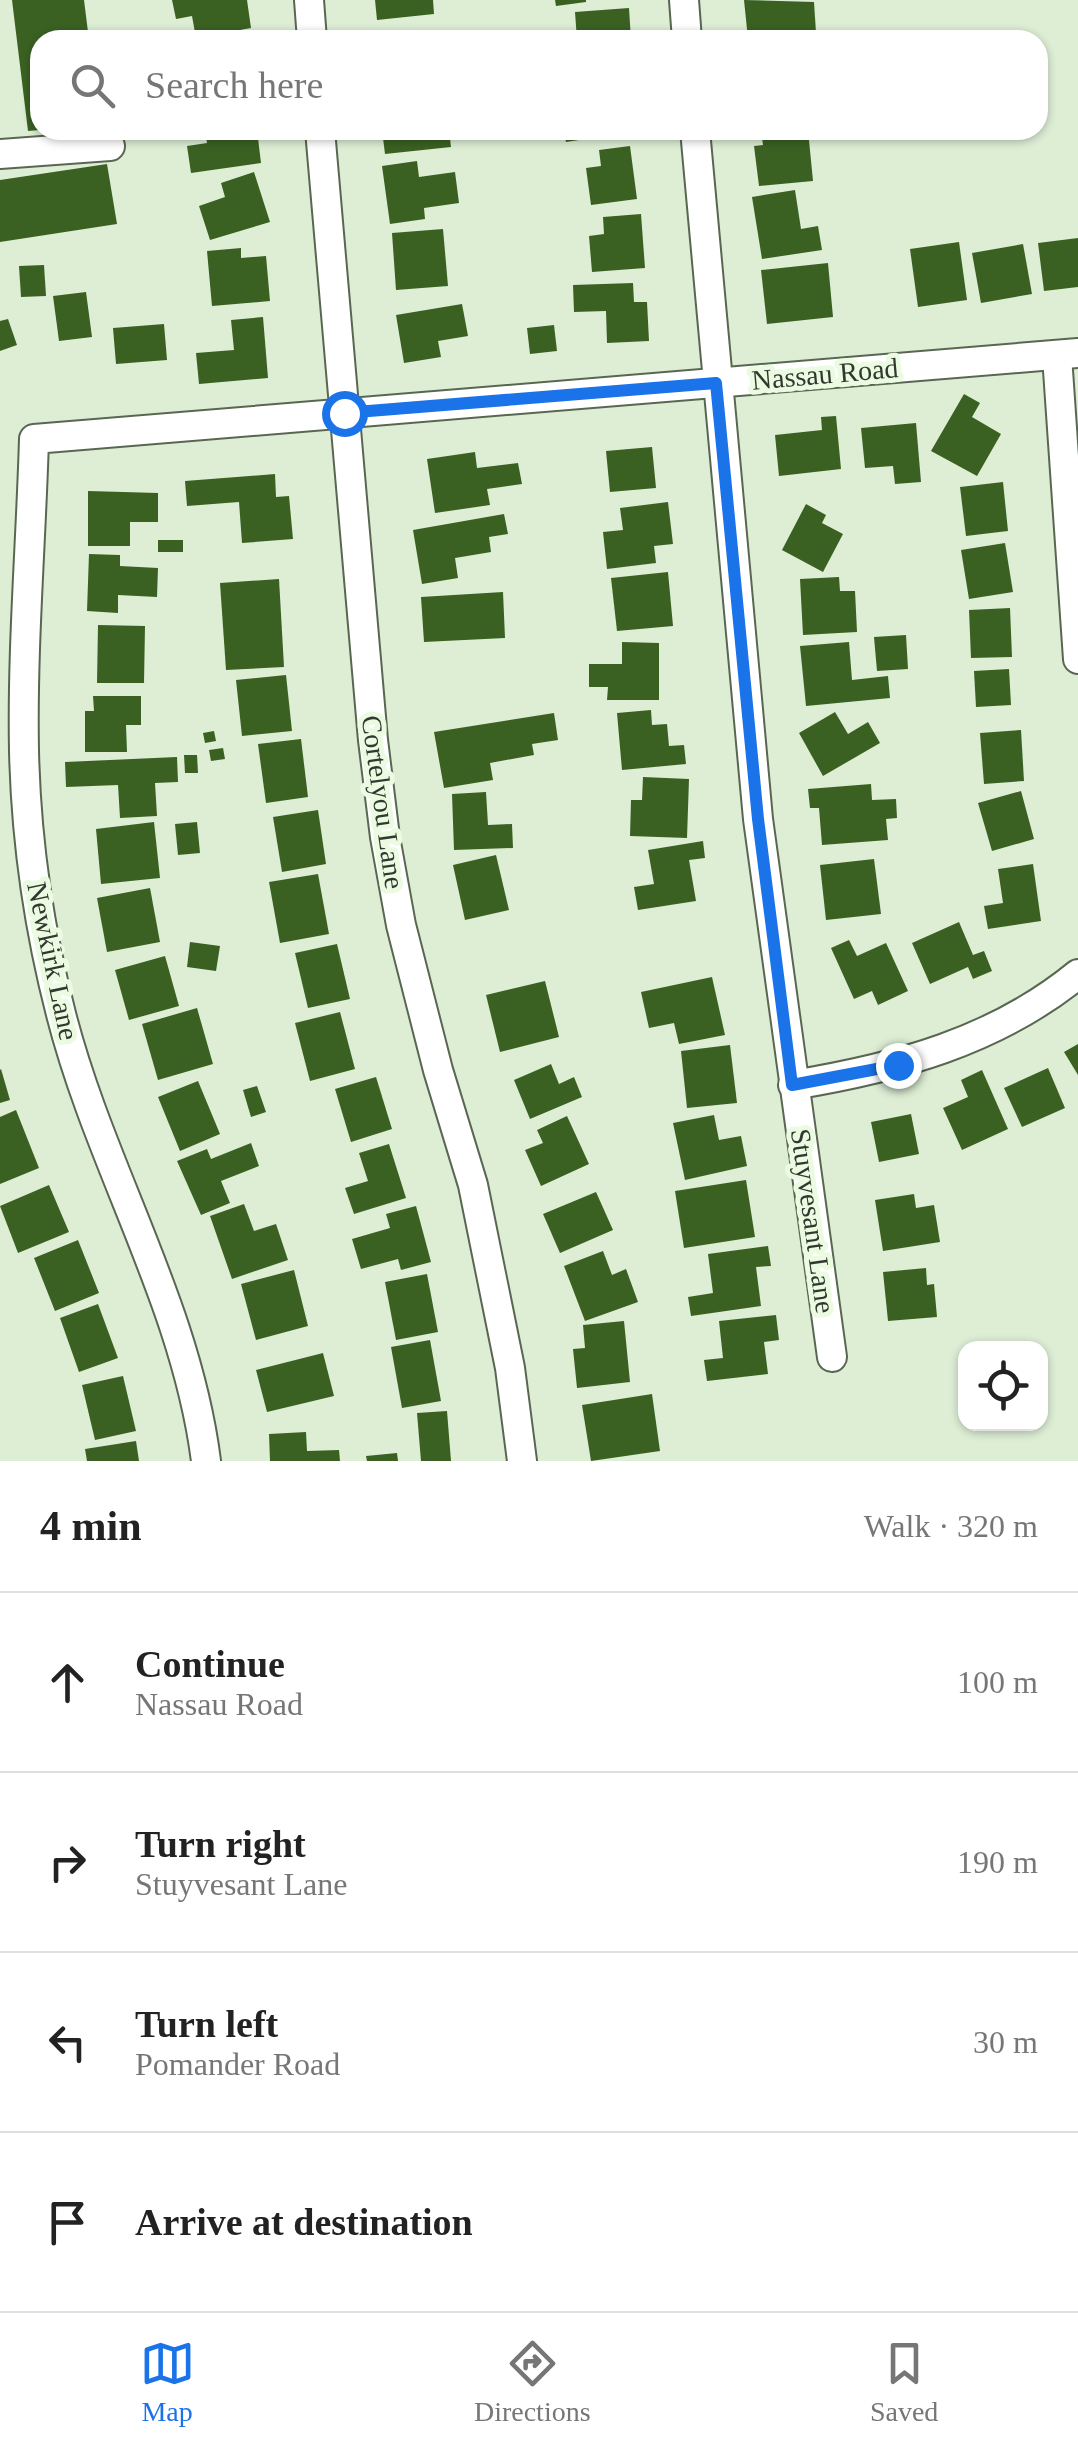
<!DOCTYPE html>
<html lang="en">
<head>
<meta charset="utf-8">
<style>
  :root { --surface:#fff; --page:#f2f2f2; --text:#222; --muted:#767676; --line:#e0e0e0; --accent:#1a73e8 }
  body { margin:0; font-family:Georgia,serif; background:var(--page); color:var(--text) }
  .controls { position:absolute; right:30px; bottom:30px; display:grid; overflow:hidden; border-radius:20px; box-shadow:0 2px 8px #0004 }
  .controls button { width:90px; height:90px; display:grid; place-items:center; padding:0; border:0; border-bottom:2px solid var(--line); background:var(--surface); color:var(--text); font:50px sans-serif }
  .stop { position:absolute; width:30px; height:30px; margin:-22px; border:8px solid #1a73e8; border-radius:50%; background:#fff }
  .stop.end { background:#1a73e8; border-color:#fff; box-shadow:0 2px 10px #0008 }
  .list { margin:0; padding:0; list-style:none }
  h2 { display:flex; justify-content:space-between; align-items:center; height:130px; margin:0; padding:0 40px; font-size:42px }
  h2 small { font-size:32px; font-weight:400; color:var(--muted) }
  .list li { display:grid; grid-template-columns:65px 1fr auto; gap:30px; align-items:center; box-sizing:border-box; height:180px; padding:0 40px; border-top:2px solid var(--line) }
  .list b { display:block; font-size:38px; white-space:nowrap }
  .list p { margin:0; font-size:32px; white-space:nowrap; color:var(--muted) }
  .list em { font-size:32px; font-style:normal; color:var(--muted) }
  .icon { flex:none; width:55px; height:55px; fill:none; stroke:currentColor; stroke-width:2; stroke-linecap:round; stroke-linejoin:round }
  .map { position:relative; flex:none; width:1078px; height:1461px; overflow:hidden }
  .search { position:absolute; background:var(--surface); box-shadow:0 2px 8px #0004; left:30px; right:30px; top:30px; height:110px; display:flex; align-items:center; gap:25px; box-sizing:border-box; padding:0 35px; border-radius:30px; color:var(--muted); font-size:38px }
  .sheet { height:850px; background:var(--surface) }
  nav { display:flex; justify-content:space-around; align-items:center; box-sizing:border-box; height:140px; border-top:2px solid var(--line); background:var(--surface); font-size:28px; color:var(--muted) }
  nav a { display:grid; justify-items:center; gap:5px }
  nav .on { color:var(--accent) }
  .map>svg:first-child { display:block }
</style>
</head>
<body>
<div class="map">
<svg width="1078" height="1461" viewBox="0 0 1078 1461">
  <rect width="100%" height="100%" fill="#ddeed5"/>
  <g fill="#3a6122">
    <polygon points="12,0 84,0 89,40 40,40 40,130 28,131"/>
    <polygon points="172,0 247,0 251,28 196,38 192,16 176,19"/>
    <polygon points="375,0 433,0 434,14 377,20"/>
    <polygon points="555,0 586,0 586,2 556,6"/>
    <polygon points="744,0 814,2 816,33 748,39"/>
    <polygon points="629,8 631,40 577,40 575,12"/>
    <polygon points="425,30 426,40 374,40 374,36"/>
    <polygon points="205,130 257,130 261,163 191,173 187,146 207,143"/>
    <polygon points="382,130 449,130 451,147 385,154"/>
    <polygon points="564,130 631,130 631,132 566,142"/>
    <polygon points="808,130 813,181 759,186 754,146 763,145 761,131"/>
    <polygon points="630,146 637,199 591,205 586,168 601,166 599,150"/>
    <polygon points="417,161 419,177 455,172 459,203 424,208 425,219 390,224 382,166"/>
    <polygon points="107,164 117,224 0,242 0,180"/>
    <polygon points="254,172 270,222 210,240 199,206 225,197 221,183"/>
    <polygon points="795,190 801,229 818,226 822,250 762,259 752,197"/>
    <polygon points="641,214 645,268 592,272 589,236 604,234 603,217"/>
    <polygon points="443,229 448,286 396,290 392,233"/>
    <polygon points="1078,238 1078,287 1044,291 1038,243"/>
    <polygon points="959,242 967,300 918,307 910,249"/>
    <polygon points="1023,244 1032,294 981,303 972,253"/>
    <polygon points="241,248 241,258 266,256 270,301 212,306 207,251"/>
    <polygon points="828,263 833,317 767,324 761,270"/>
    <polygon points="44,265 46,296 21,297 19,266"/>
    <polygon points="633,283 634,302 647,302 649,341 607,343 606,311 574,312 573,285"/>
    <polygon points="86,292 92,337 59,341 53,296"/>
    <polygon points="462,304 468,336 438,341 441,357 404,363 396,315"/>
    <polygon points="263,317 268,378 199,384 196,353 234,350 231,320"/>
    <polygon points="8,319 17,345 0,351 0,321"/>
    <polygon points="164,324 167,360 116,364 113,328"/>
    <polygon points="554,325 557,351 530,354 527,328"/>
    <polygon points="964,394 980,403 972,417 1001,434 977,476 931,451"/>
    <polygon points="836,416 841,469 779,476 775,435 822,430 821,417"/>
    <polygon points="916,423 921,482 895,484 893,466 865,468 861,428"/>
    <polygon points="652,447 656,488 610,492 606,451"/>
    <polygon points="475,452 477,468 518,463 522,484 487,489 490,505 435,513 427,459"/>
    <polygon points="275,474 276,497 289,496 293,539 242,543 239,502 187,506 185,481"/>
    <polygon points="1003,482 1008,531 966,536 960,487"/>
    <polygon points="88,491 158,493 158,522 130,522 130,546 88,546"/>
    <polygon points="668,502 673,544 654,546 656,563 607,569 603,532 623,530 620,508"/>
    <polygon points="806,504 826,515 822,523 843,534 823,572 782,550"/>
    <polygon points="504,514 508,534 489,537 491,552 455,558 458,578 422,584 413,530"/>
    <rect x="158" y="540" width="25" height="12"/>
    <polygon points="1005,543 1013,592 969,599 961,550"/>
    <polygon points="89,554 120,555 120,566 158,568 157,597 118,595 118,613 87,611"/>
    <polygon points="668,572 673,626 617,631 611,578"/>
    <polygon points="839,577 840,591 855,591 857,632 803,635 800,579"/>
    <polygon points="279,579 284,667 226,670 220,583"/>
    <polygon points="503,592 505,638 424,642 421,597"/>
    <polygon points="1010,608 1012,657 971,658 969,610"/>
    <polygon points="98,625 145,626 144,683 97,683"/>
    <polygon points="906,635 908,669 877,671 874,637"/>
    <polygon points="622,642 659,643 659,700 607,700 608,687 589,687 589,664 622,664"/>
    <polygon points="849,642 852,680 888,676 890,698 806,706 800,646"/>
    <polygon points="1009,669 1011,705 976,707 974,671"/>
    <polygon points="286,675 292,731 242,736 236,680"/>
    <polygon points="93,696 141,696 141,725 126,725 127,752 85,752 85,711 94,711"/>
    <polygon points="651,710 652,725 667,724 669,746 684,745 686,764 622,770 617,713"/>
    <polygon points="835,712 848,734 868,722 880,743 823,776 799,733"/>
    <polygon points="554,713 558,740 532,744 534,755 490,763 493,780 444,788 434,732"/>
    <polygon points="1021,730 1024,781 984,784 980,733"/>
    <polygon points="214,731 216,741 205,743 203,733"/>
    <polygon points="301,739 308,797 266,803 258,744"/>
    <polygon points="223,748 225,759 211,761 209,750"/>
    <polygon points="184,755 197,755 198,773 185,773"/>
    <polygon points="177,757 178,782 155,783 157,816 120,818 118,785 66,787 65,762"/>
    <polygon points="643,777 689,779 687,838 630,836 631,800 642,800"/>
    <polygon points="871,784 872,800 896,799 897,818 886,819 888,840 822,845 819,808 810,808 808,789"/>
    <polygon points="1021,791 1034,839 992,851 978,803"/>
    <polygon points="486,792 488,825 512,824 513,848 454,850 452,794"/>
    <polygon points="318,810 326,864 282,872 273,817"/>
    <polygon points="154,822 160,878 101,884 96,829"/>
    <polygon points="197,822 200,853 178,855 175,824"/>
    <polygon points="703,841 705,858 689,860 696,901 638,910 634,887 654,884 648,850"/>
    <polygon points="496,855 509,910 465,920 453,865"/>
    <polygon points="874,859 881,914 826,920 820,865"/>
    <polygon points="1033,864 1041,921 988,929 984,906 1003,903 998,869"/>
    <polygon points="318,874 329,934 280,943 269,882"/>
    <polygon points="150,888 160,942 107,952 97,898"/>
    <polygon points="959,922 973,955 984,951 992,971 973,979 968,967 930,984 912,943"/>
    <polygon points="849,940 857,956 886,943 908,991 878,1005 872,991 854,999 831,948"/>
    <polygon points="190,942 220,946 216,971 187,967"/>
    <polygon points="337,944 350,999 308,1008 295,953"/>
    <polygon points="165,956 179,1006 129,1020 115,970"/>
    <polygon points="712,977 725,1035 679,1044 674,1023 649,1028 641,992"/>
    <polygon points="545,981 559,1037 500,1052 486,995"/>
    <polygon points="197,1008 213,1064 158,1080 142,1024"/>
    <polygon points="340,1012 355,1069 310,1081 295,1023"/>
    <polygon points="1078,1044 1078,1075 1064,1052"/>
    <polygon points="730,1045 737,1103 687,1108 681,1051"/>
    <polygon points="551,1064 559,1084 574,1077 582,1097 530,1119 514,1080"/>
    <polygon points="1048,1068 1065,1108 1022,1127 1004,1088"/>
    <polygon points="1,1069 10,1100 0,1103 0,1070"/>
    <polygon points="982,1070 1008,1129 962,1150 943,1108 968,1097 961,1080"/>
    <polygon points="376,1077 392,1129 351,1142 335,1089"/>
    <polygon points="198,1081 220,1134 180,1151 158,1097"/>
    <polygon points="257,1086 266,1112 251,1117 243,1090"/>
    <polygon points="16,1110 39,1168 0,1184 0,1117"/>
    <polygon points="911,1114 919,1154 879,1162 871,1122"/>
    <polygon points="714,1115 719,1140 741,1136 747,1166 685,1180 673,1123"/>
    <polygon points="567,1116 589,1164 541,1186 525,1150 543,1143 537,1130"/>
    <polygon points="251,1143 259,1166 221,1181 230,1203 201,1215 177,1161 207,1149 211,1159"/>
    <polygon points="389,1144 406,1198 354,1214 345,1188 368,1181 359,1153"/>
    <polygon points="746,1180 755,1237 684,1248 675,1191"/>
    <polygon points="49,1185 69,1232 18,1253 0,1206"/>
    <polygon points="596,1192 613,1230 560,1253 543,1214"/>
    <polygon points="914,1194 916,1208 934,1205 940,1242 883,1251 875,1200"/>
    <polygon points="244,1204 254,1231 276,1224 288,1260 232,1279 210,1216"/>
    <polygon points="416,1206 431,1262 401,1270 398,1259 361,1269 352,1239 390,1228 386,1214"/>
    <polygon points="78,1240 99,1293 55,1311 34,1258"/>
    <polygon points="768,1246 771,1266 756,1267 761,1306 691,1316 688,1297 713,1293 708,1254"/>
    <polygon points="603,1251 612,1275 626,1269 638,1302 585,1321 564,1266"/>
    <polygon points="926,1268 927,1285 934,1284 937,1317 888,1321 883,1272"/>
    <polygon points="294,1270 308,1326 256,1340 241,1284"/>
    <polygon points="427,1274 438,1332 396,1340 385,1282"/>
    <polygon points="98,1304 118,1358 79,1372 60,1318"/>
    <polygon points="776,1315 779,1340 764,1342 768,1374 707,1381 704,1360 723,1358 719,1321"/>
    <polygon points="624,1321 630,1382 577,1388 573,1349 585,1348 583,1325"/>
    <polygon points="430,1340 441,1401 402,1408 391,1347"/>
    <polygon points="323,1353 334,1396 267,1412 256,1370"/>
    <polygon points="123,1376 136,1431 95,1440 82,1385"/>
    <polygon points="652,1394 660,1451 591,1461 582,1405"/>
    <polygon points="447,1411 451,1461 421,1461 417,1413"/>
    <polygon points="306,1432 307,1451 339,1450 340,1461 270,1461 269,1434"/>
    <polygon points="136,1441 139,1461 87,1461 85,1449"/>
    <polygon points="397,1453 398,1461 367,1461 366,1456"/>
  </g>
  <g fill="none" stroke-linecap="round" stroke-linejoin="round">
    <g stroke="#596752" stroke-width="32">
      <g id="minor">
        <polyline points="309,0 312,40"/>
        <polyline points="684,0 687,40"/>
        <polyline points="320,130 373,740 385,837 401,925 438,1070 473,1185 510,1368 522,1461"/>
        <polyline points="695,130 758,819 832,1357"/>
        <polyline points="0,154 110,146"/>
        <polyline points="1057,356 1078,659"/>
        <path d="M793,1085C896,1068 995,1042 1078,974"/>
        <path d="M206,1461C186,1303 100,1167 61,1014C39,929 26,839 24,751C22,648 31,543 34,439L1078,353"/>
      </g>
    </g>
    <use href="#minor" stroke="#fff" stroke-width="28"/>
  </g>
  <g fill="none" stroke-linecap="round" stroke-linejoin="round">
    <polyline stroke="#1a73e8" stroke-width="12" points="344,413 716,383 758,819 792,1085 898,1065"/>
  </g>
  <g text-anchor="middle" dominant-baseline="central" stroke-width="10" stroke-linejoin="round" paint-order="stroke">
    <g font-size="28" fill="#32382f" stroke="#eafbe2">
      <text transform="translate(825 374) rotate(-5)">Nassau Road</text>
      <text transform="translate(383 802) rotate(82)">Cortelyou Lane</text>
      <text transform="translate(53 961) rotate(78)">Newkirk Lane</text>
      <text transform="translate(813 1221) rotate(82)">Stuyvesant Lane</text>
    </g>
  </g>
</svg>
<div class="controls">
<button><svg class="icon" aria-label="locate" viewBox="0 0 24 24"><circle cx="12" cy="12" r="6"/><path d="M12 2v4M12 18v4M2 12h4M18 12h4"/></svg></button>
</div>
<div class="stop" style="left:344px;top:413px"></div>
<div class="stop end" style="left:898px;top:1065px"></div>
<div class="search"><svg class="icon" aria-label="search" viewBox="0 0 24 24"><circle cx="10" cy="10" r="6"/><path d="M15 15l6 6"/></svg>Search here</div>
</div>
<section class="sheet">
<h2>4 min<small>Walk · 320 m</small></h2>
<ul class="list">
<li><svg class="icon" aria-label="ahead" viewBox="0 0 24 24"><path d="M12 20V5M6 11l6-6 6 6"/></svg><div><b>Continue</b><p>Nassau Road</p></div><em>100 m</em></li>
<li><svg class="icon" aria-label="right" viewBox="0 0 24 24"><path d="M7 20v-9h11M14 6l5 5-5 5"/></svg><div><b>Turn right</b><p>Stuyvesant Lane</p></div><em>190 m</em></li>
<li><svg class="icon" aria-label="left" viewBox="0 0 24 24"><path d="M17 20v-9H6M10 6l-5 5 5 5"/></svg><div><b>Turn left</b><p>Pomander Road</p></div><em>30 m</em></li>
<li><svg class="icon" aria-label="arrive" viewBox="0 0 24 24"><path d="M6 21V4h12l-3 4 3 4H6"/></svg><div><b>Arrive at destination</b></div></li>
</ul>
</section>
<nav>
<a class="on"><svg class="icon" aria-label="map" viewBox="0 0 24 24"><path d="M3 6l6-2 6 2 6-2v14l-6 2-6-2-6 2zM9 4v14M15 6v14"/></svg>Map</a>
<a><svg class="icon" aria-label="directions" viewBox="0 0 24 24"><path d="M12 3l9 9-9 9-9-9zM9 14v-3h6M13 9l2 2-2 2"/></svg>Directions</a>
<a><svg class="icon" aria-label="saved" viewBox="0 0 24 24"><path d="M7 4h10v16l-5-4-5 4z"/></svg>Saved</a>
</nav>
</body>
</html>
